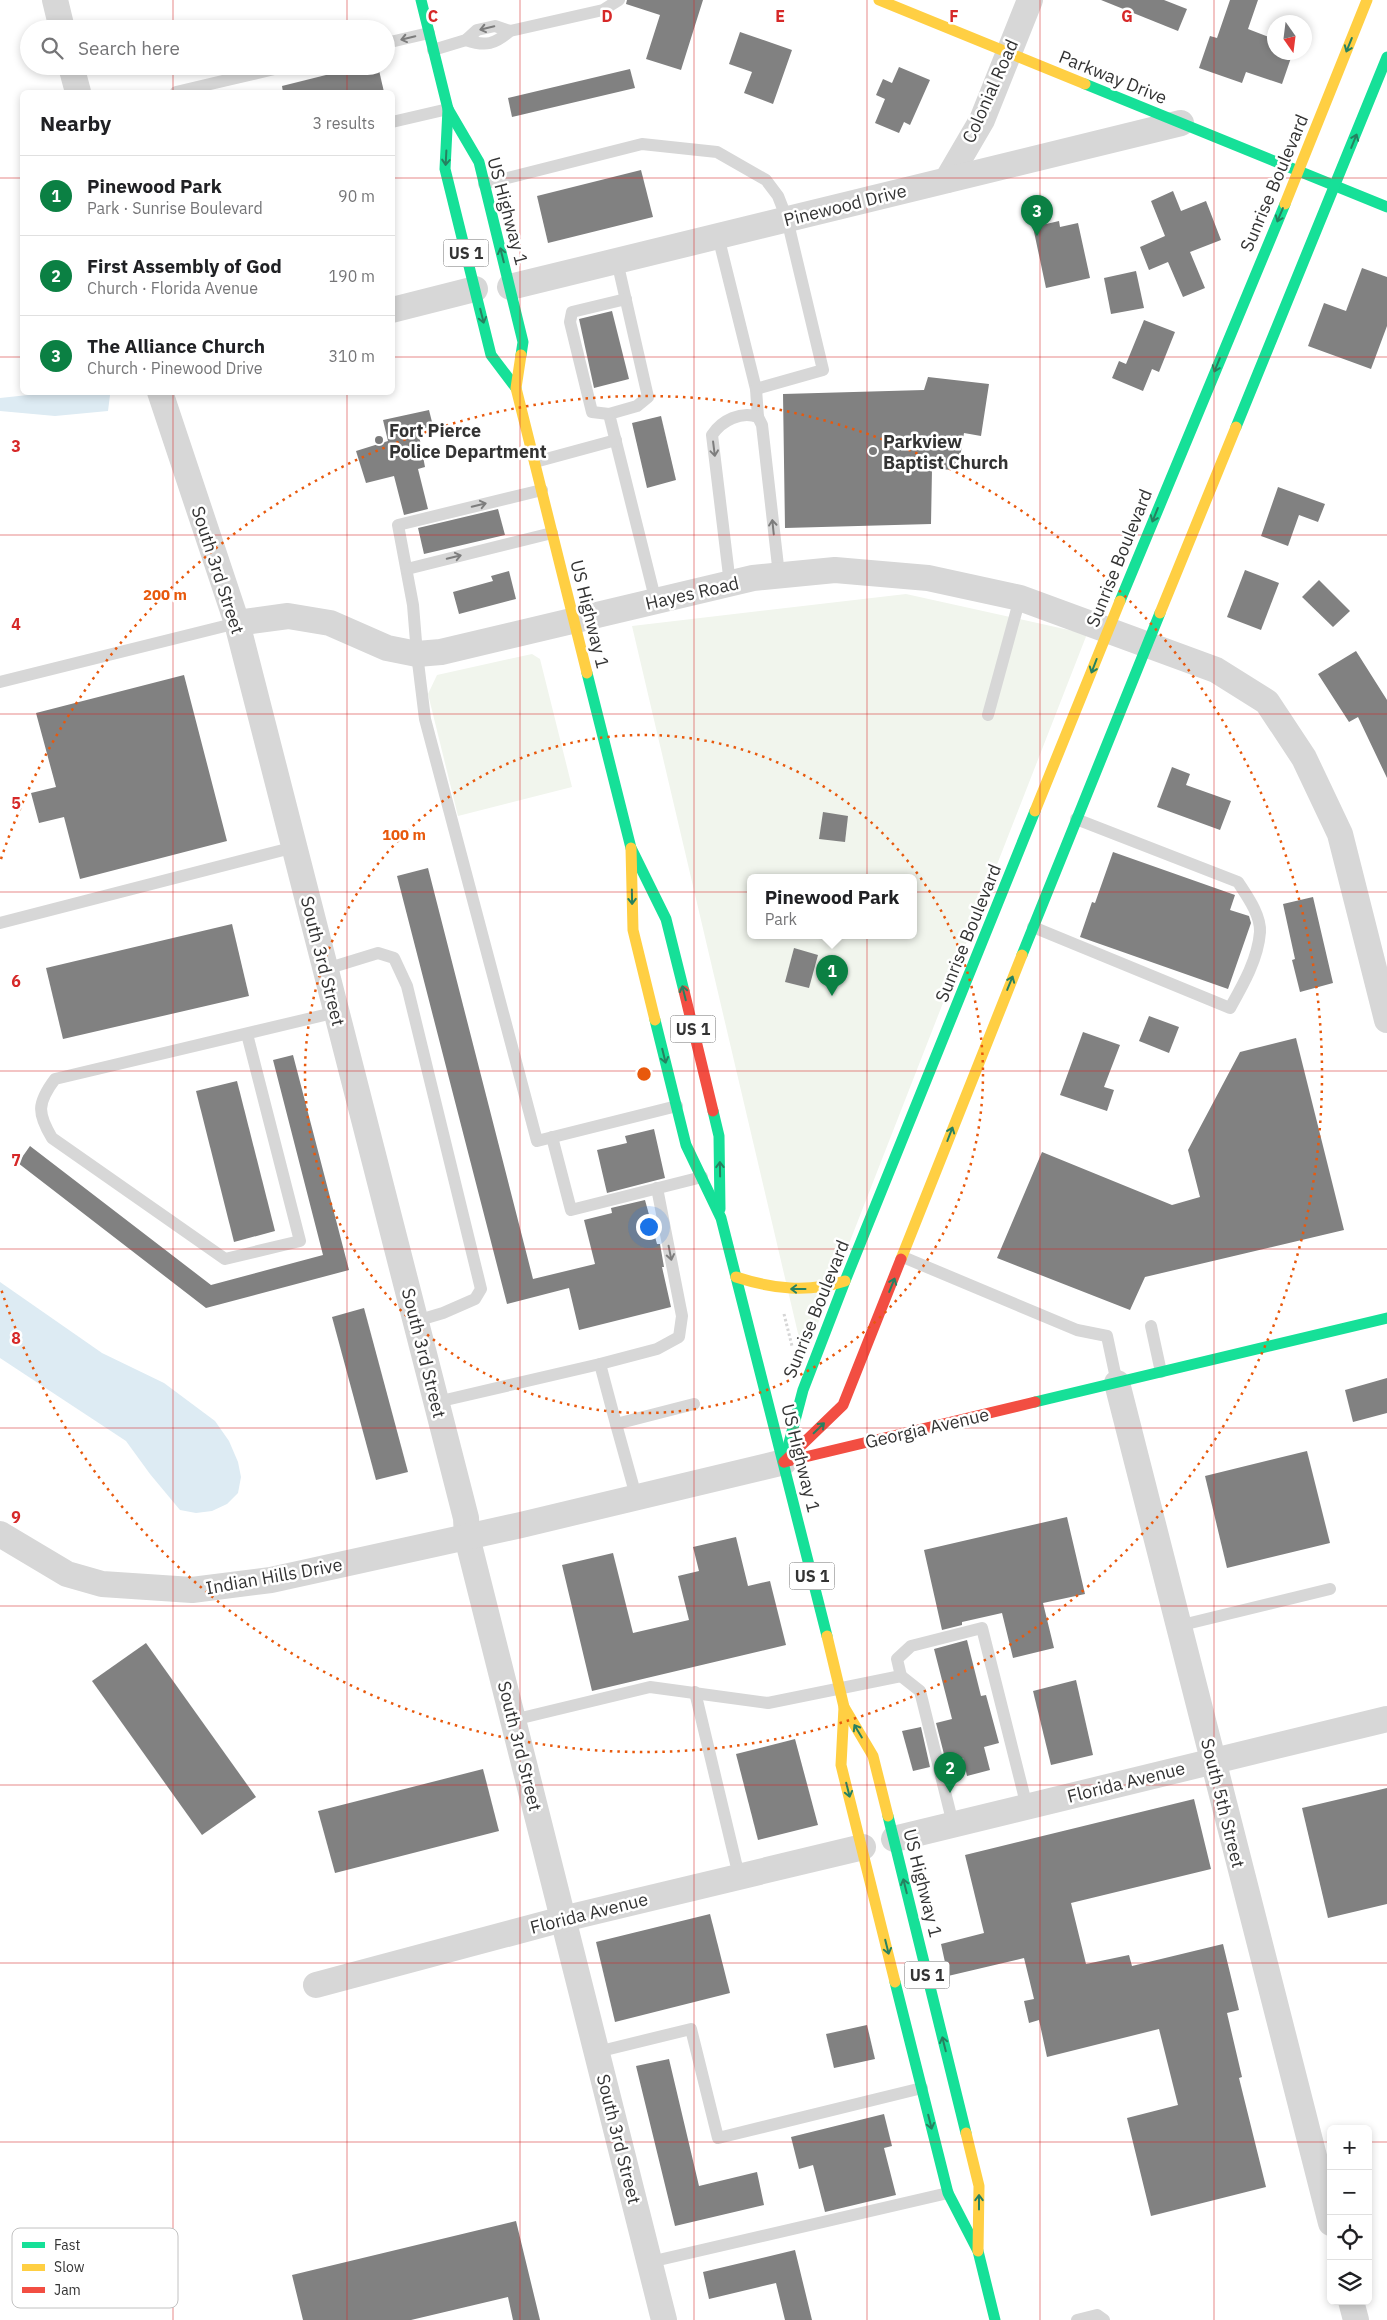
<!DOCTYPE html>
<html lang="en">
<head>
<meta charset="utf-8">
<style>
  :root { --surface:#fff; --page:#f2f2f2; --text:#202124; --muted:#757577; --line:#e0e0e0; --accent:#0b8043 }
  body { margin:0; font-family:"IBM Plex Sans",sans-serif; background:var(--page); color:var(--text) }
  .controls { position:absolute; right:15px; bottom:15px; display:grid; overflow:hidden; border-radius:8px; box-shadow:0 2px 8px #0003 }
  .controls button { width:45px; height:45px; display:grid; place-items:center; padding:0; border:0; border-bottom:1px solid var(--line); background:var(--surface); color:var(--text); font:25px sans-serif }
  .compass { position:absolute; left:1267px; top:15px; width:45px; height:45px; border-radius:50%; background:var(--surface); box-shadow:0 2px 8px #0003; rotate:166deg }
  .you { position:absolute; left:648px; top:1226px; width:18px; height:18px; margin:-12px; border:4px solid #fff; border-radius:50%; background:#1a73e8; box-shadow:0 0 0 8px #1a73e833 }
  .badge { display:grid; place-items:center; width:32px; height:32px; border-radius:50%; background:var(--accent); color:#fff; font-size:16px; font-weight:700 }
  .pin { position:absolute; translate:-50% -41px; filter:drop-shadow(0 1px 2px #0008) }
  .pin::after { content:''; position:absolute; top:26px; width:18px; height:15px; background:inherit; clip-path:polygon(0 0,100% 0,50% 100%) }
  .popup { position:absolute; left:747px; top:874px; width:170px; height:65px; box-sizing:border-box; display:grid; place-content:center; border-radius:8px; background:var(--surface); filter:drop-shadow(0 1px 4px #0005); font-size:16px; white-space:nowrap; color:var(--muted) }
  .popup b { font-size:19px; color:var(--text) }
  .popup::after { content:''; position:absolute; left:50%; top:100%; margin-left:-10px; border:10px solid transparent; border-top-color:var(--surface) }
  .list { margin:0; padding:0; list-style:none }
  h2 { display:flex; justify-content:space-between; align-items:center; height:65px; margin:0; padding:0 20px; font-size:21px }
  h2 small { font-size:16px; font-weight:400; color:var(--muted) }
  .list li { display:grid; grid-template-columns:32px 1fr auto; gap:15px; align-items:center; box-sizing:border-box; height:80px; padding:0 20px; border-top:1px solid var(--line) }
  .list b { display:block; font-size:19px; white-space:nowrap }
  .list p { margin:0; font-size:16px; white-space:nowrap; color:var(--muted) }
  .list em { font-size:16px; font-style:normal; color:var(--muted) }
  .icon { flex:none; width:28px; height:28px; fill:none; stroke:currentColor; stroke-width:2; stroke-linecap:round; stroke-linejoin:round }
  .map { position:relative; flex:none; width:1387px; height:2320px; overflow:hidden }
  .search { position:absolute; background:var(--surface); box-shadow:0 2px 8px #0003; left:20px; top:20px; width:375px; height:55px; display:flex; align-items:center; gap:12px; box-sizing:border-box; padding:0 18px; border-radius:28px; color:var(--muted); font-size:19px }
  .panel { position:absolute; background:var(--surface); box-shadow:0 2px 8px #0003; left:20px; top:90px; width:375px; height:305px; border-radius:8px }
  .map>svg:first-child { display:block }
</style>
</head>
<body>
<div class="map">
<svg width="1387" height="2320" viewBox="0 0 1387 2320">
  <rect width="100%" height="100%" fill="#fff"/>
  <g fill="#f1f5ed" fill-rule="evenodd">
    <path d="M906,594L1087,634L804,1359L632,626ZM751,877H913V935H751Z"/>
    <polygon points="532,654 540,659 572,787 458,816 428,694 437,675"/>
  </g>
  <g fill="#ddebf3">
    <polygon points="56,392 105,393 110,395 108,411 55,416 0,411 0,398"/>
    <polygon points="0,1282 102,1353 164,1383 215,1421 229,1441 238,1462 241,1477 238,1493 227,1504 212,1511 196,1513 180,1510 150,1474 126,1441 0,1358"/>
  </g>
  <g fill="#818181">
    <polygon points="627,0 703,0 681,70 646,59 660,15 626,4"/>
    <polygon points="1101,0 1164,0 1187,9 1178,31"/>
    <polygon points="1230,0 1258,0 1248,29 1274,39 1274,52 1293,52 1282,84 1246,72 1242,83 1199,68 1210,36 1217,38"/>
    <polygon points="740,32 792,50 773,104 744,93 752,72 729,64"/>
    <polygon points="362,66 378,66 384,92 283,92 282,86"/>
    <polygon points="899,67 930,80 910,125 904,122 899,133 875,123 885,99 876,95 883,79 892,83"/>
    <polygon points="630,69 635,88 512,117 508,98"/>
    <polygon points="641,170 653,217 548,243 537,196"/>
    <polygon points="1173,191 1181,211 1206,201 1221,240 1190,252 1205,288 1183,297 1168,262 1149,270 1140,247 1165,236 1151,201"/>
    <polygon points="1059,221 1060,227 1078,223 1090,278 1046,288 1033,227"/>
    <polygon points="1362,268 1387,277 1387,326 1371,369 1308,346 1324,303 1346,311"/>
    <polygon points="1136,271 1144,308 1111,314 1104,278"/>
    <polygon points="612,311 629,379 594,388 579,319"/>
    <polygon points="1144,320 1175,332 1159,372 1152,369 1143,391 1112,378 1119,361 1126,364"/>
    <polygon points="928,377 989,384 981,436 964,433 958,470 932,469 931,524 785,528 783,394 924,390"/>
    <polygon points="429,410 433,426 418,430 425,467 418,469 428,509 404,515 394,476 366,483 356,451 388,441 383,420"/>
    <polygon points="661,416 676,480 647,488 632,423"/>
    <polygon points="1278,487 1325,504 1318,522 1299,515 1288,546 1261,536"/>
    <polygon points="498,509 505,535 424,554 418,528"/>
    <polygon points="1245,570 1279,583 1261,630 1227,617"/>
    <polygon points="509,571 516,599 459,614 453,592 493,581 491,576"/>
    <polygon points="1319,580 1350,611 1333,627 1302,597"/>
    <polygon points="1356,651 1387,700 1387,778 1358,717 1349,722 1318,674"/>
    <polygon points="184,675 227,841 80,879 64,817 39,823 31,793 56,787 36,713"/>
    <polygon points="1172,767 1190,774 1186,785 1231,801 1220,830 1157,807"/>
    <polygon points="823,812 848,816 845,842 819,839"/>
    <polygon points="1113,852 1235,895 1230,910 1249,916 1251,923 1228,989 1080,937 1092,902 1095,903"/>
    <polygon points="428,868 533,1279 595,1264 584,1220 612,1213 611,1208 645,1200 657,1244 660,1244 664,1267 662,1267 671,1307 579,1330 569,1288 507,1304 397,876"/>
    <polygon points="1313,897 1333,983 1300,992 1292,960 1295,959 1283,904"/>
    <polygon points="232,924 249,996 63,1039 46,968"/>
    <polygon points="794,948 818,955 809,988 785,982"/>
    <polygon points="1149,1016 1179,1027 1169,1053 1139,1041"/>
    <polygon points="1083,1032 1120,1045 1104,1087 1114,1090 1107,1111 1060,1095"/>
    <polygon points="1296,1038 1344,1230 1145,1277 1130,1310 997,1258 1042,1152 1172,1205 1200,1197 1188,1150 1240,1052"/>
    <polygon points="293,1055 349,1270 206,1308 18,1163 30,1146 211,1285 323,1255 273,1060"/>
    <polygon points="237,1081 275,1231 234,1242 196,1091"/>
    <polygon points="654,1129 665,1178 607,1193 597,1150 627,1143 625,1136"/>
    <polygon points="364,1308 408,1472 376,1480 332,1317"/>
    <polygon points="1387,1378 1387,1413 1353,1422 1345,1390"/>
    <polygon points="1307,1451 1330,1543 1227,1568 1205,1476"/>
    <polygon points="1067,1517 1085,1594 1043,1603 1054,1648 1013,1658 1002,1613 962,1622 962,1625 942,1630 924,1550"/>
    <polygon points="736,1537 748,1586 770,1581 786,1645 592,1691 562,1565 613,1553 633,1633 689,1620 678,1576 699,1571 693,1547"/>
    <polygon points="967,1640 981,1696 986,1695 999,1743 984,1747 990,1770 967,1776 963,1758 946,1762 936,1723 952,1719 934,1649"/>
    <polygon points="146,1643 256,1797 202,1835 92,1681"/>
    <polygon points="1076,1680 1093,1755 1051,1765 1033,1691"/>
    <polygon points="921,1727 930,1767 913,1771 902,1731"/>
    <polygon points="795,1739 818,1825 758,1840 736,1754"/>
    <polygon points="483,1769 499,1831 335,1873 318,1811"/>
    <polygon points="1387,1788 1387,1904 1328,1918 1302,1808"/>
    <polygon points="1194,1799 1211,1869 1071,1903 1086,1964 1129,1955 1132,1966 1223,1944 1239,2010 1227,2013 1242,2077 1239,2078 1266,2187 1151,2216 1127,2118 1178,2105 1159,2029 1047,2057 1039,2020 1029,2023 1024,2001 1034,1999 1024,1958 948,1976 941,1944 984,1933 965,1855"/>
    <polygon points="710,1914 730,1993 615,2022 596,1942"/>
    <polygon points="867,2025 875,2059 834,2068 826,2034"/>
    <polygon points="669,2059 699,2186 757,2172 764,2205 675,2226 636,2066"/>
    <polygon points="884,2114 892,2146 884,2148 896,2195 825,2212 813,2165 799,2169 791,2137"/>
    <polygon points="516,2221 540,2320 513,2320 508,2297 411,2320 303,2320 292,2275"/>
    <polygon points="795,2250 812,2320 785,2320 776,2283 709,2299 703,2272"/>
  </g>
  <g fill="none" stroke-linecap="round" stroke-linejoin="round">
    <polyline stroke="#d6d6d6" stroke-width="3" stroke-dasharray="2.5 2.5" stroke-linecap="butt" points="784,1314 792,1346"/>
    <g stroke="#d7d7d7" stroke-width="12">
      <path d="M466,40C486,47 495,44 510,31L603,10L619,0"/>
      <polyline points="386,43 429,33"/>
      <polyline points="433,50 466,40 477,30 495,26 510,31"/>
      <polyline points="176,92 287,66"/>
      <polyline points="392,122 448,109"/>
      <polyline points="484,184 642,144 717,152 766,180 778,196 787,219 823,370 756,389 718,236"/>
      <polyline points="617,261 648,397 637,406 609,414 656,602"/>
      <polyline points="756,389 758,417"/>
      <polyline points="609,414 592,412 570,322 572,312 626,299"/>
      <polyline points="535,462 616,440"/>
      <polyline points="542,490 398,525 413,605 417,654 425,719 537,1141 677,1106"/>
      <polyline points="407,569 552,533"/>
      <path d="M730,584L712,435C722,420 741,411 758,417L762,425L779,575"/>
      <polyline points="0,682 237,623"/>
      <polyline points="988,715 1020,598"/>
      <polyline points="0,923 295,847"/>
      <path d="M1033,927L1230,1008C1243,985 1258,959 1260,932C1261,915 1247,896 1238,882L1076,819"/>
      <polyline points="326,969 378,953 394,958 407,986 481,1289 475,1299 443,1313 416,1321"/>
      <path d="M247,1034L300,1241L225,1259L52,1138C37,1113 37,1103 55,1079L337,1012"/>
      <polyline points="552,1137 571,1210 702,1177"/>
      <polyline points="903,1257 1077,1330 1107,1336 1117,1383"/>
      <polyline points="1151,1326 1161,1372"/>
      <polyline points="600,1364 616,1424 694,1404"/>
      <polyline points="437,1402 600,1364 657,1349 679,1337 682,1316 657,1188"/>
      <polyline points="616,1424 636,1496"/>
      <polyline points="1178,1626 1330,1589"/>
      <polyline points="901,1676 897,1659 911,1646 982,1628 1027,1807"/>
      <polyline points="695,1692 739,1876"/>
      <polyline points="513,1720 650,1687 768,1703 901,1676 920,1691 953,1824"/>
      <polyline points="597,2052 691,2029 718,2138 922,2088"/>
      <polyline points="650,2262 948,2193"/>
      <polyline points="1077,2320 1097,2315 1104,2320"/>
    </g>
    <g stroke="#d7d7d7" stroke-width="26">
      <polyline points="55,0 62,29"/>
      <polyline points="71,66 78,92"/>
      <polyline points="947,180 982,120 1030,0"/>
      <polyline points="510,287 1181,123"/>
      <polyline points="392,310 475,289"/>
      <polyline points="160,392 237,623 466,1518 467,1537 664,2320"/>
      <polyline points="237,623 288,616 330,623 387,648 417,654 441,652 753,578 835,570 928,578 1020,598 1216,670 1267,702 1304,758 1340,834 1387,1020"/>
      <polyline points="1117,1383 1331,2223"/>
      <polyline points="0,1534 67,1574 102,1584 192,1590 271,1580 521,1525 784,1462"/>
      <polyline points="894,1839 1387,1719"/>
      <polyline points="316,1985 563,1919 863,1847"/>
      <polyline points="1351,2301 1356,2320"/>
    </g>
    <g stroke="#16e098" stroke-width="11">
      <polyline points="421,0 448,109 479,162 523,342 521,355"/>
      <polyline points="1085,84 1387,207"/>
      <polyline points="448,109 445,169 491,355 516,388"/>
      <polyline points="1236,427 1387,57"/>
      <polyline points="1120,601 1285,204"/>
      <polyline points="587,673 631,848 666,919 684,991"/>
      <polyline points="1022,955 1160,613"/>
      <polyline points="655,1020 686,1145 721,1218 827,1636"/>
      <polyline points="713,1111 719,1136 720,1209"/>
      <polyline points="1035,1402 1387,1318"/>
      <polyline points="784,1462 803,1390 845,1281 1035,811"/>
      <polyline points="888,1816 966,2133"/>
      <polyline points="895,1982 948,2193 978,2251 995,2320"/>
    </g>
    <g stroke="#ffcf43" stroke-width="11">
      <polyline points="879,0 1085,84"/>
      <polyline points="1285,204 1367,0"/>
      <polyline points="521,355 516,388 587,673"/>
      <polyline points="1160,613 1236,427"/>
      <polyline points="1035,811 1120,601"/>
      <polyline points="631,848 633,930 655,1020"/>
      <polyline points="901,1259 1022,955"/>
      <path d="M736,1277C773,1289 808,1293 845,1281"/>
      <polyline points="827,1636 844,1707 873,1756 888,1816"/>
      <polyline points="844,1707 841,1765 895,1982"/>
      <polyline points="966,2133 979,2186 978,2251"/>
    </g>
    <g stroke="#f24e42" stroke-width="11">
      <polyline points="684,991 713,1111"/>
      <polyline points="784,1462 843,1405 901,1259"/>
      <polyline points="784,1462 1035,1402"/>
    </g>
  </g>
  <defs><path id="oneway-shaft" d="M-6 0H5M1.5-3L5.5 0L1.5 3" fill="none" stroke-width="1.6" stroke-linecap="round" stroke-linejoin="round" transform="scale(1.25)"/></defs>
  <g stroke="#7d7d7d">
    <use href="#oneway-shaft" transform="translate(487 28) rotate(167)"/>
    <use href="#oneway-shaft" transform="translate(408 38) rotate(167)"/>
    <use href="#oneway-shaft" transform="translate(714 449) rotate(83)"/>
    <use href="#oneway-shaft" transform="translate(479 505) rotate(-14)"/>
    <use href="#oneway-shaft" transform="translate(773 527) rotate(-96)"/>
    <use href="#oneway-shaft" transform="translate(454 557) rotate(-14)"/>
    <use href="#oneway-shaft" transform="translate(670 1253) rotate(79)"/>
  </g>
  <g stroke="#268160">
    <use href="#oneway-shaft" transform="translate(1349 45) rotate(112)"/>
    <use href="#oneway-shaft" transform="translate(1354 141) rotate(-68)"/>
    <use href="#oneway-shaft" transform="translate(446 158) rotate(93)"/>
    <use href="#oneway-shaft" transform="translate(1280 215) rotate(113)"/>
    <use href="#oneway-shaft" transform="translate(502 255) rotate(-104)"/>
    <use href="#oneway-shaft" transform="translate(482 316) rotate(76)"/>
    <use href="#oneway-shaft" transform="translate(1217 365) rotate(112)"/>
    <use href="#oneway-shaft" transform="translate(1155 515) rotate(112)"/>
    <use href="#oneway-shaft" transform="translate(1094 666) rotate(111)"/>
    <use href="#oneway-shaft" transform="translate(632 897) rotate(89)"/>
    <use href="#oneway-shaft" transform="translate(1010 983) rotate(-68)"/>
    <use href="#oneway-shaft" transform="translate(684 993) rotate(-104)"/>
    <use href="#oneway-shaft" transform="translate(664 1056) rotate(76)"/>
    <use href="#oneway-shaft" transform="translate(950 1134) rotate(-69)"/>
    <use href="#oneway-shaft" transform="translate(720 1169) rotate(-91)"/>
    <use href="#oneway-shaft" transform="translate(892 1285) rotate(-68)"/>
    <use href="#oneway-shaft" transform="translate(798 1289) rotate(-180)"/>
    <use href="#oneway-shaft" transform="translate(819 1428) rotate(-44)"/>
    <use href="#oneway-shaft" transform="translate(858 1731) rotate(-121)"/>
    <use href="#oneway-shaft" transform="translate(848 1790) rotate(76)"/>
    <use href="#oneway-shaft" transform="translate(905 1886) rotate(-104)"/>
    <use href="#oneway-shaft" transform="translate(887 1947) rotate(76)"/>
    <use href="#oneway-shaft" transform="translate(944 2044) rotate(-104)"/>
    <use href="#oneway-shaft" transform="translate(930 2122) rotate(76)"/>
    <use href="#oneway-shaft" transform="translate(979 2202) rotate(-90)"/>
  </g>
  <path fill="none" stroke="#d62828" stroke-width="1" stroke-opacity="0.55" d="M173,0V29M347,0V29M520,0V2320M694,0V2320M867,0V2320M1040,0V2320M1214,0V2320M173,66V92M347,66V92M0,178H22M392,178H1387M0,357H22M392,357H1387M173,392V2320M347,392V2320M0,535H1387M0,714H1387M0,892H1387M0,1071H1387M0,1249H1387M0,1428H1387M0,1606H1387M0,1785H1387M0,1963H1387M0,2142H1331M1368,2142H1387"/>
  <g fill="none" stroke="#e8590c" stroke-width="2.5" stroke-dasharray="2.5 5">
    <circle cx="644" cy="1074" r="339"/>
    <path d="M1 859A678 678 0 1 1 1 1289"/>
  </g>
  <g fill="#7a7a7a" stroke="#fff" stroke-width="2">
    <circle cx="379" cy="440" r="5"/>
    <circle cx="873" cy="451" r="5"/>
  </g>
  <g text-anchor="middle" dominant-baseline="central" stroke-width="5" stroke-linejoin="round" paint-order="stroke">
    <g fill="#fff" stroke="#707070" stroke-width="1">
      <rect x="443.5" y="239.5" width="45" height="27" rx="4"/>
      <rect x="670.5" y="1015.5" width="45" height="27" rx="4"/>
      <rect x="789.5" y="1562.5" width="45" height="27" rx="4"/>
      <rect x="904.5" y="1961.5" width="45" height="27" rx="4"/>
    </g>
    <g font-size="16" font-weight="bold" fill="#333">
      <text x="466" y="253">US 1</text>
      <text x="693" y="1029">US 1</text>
      <text x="812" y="1576">US 1</text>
      <text x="927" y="1975">US 1</text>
    </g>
    <g font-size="18" fill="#333" stroke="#fff">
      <text transform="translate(1113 77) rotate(22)">Parkway Drive</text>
      <text transform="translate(990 91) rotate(-66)">Colonial Road</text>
      <text transform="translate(1274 183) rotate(-67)">Sunrise Boulevard</text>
      <text transform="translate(845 205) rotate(-14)">Pinewood Drive</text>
      <text transform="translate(508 211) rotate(75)">US Highway 1</text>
      <text transform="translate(1119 558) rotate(-68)">Sunrise Boulevard</text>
      <text transform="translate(218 570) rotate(72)">South 3rd Street</text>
      <text transform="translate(692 593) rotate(-13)">Hayes Road</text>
      <text transform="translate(590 614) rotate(76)">US Highway 1</text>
      <text transform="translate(968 933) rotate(-68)">Sunrise Boulevard</text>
      <text transform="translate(323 961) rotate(76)">South 3rd Street</text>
      <text transform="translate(816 1309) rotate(-68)">Sunrise Boulevard</text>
      <text transform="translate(424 1353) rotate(76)">South 3rd Street</text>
      <text transform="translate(927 1428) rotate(-13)">Georgia Avenue</text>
      <text transform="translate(801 1458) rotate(76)">US Highway 1</text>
      <text transform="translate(274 1576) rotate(-10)">Indian Hills Drive</text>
      <text transform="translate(520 1746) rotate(76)">South 3rd Street</text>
      <text transform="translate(1126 1782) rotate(-14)">Florida Avenue</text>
      <text transform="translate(1223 1803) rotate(76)">South 5th Street</text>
      <text transform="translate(923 1883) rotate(76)">US Highway 1</text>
      <text transform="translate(589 1913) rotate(-14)">Florida Avenue</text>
      <text transform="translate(619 2139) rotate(76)">South 3rd Street</text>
    </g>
    <g font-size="18" font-weight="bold" fill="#333" stroke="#fff" text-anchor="start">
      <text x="389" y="430">Fort Pierce<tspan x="389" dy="21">Police Department</tspan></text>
      <text x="883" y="441">Parkview<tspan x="883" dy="21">Baptist Church</tspan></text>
    </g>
  </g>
  <rect x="12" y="2228" width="166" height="80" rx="8" fill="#fff" stroke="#c2c2c2" stroke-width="1"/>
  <rect x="22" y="2242" width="23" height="6" fill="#16e098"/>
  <rect x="22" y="2264" width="23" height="7" fill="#ffcf43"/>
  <rect x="22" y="2287" width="23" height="6" fill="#f24e42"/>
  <g font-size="14" fill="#333">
    <text x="54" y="2250">Fast</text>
    <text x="54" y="2272">Slow</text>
    <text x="54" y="2295">Jam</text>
  </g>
  <g font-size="16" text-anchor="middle" font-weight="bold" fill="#d62828" stroke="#fff" stroke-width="5" stroke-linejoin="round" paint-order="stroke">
    <text x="433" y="22">C</text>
    <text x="607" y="22">D</text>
    <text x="780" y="22">E</text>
    <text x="954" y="22">F</text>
    <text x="1127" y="22">G</text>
    <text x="16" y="452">3</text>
    <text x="16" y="630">4</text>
    <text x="16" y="809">5</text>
    <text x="16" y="987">6</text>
    <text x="16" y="1166">7</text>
    <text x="16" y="1344">8</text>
    <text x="16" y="1523">9</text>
  </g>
  <circle cx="644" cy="1074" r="8" fill="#e8590c" stroke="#fff" stroke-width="2.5"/>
  <g font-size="15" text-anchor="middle" font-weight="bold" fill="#e8590c" stroke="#fff" stroke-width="5" stroke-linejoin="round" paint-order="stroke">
    <text x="165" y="600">200 m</text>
    <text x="404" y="840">100 m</text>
  </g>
</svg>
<div class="controls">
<button>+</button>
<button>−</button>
<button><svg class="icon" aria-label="locate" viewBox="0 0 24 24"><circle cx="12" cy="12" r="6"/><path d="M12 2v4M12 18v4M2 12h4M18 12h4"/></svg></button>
<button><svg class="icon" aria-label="layers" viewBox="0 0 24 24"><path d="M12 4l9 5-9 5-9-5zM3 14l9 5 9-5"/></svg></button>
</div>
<svg class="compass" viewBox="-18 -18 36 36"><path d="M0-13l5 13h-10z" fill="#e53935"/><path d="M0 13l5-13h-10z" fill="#757577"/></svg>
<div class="you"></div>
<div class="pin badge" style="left:832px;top:996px">1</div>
<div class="popup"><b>Pinewood Park</b>Park</div>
<div class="pin badge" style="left:950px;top:1793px">2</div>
<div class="pin badge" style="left:1037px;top:236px">3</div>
<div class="search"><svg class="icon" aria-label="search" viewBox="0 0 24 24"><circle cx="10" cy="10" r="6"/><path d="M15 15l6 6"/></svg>Search here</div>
<section class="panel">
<h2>Nearby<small>3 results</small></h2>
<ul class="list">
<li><span class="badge">1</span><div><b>Pinewood Park</b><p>Park · Sunrise Boulevard</p></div><em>90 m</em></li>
<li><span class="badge">2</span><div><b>First Assembly of God</b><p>Church · Florida Avenue</p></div><em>190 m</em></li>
<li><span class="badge">3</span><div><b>The Alliance Church</b><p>Church · Pinewood Drive</p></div><em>310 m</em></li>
</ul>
</section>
</div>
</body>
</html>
